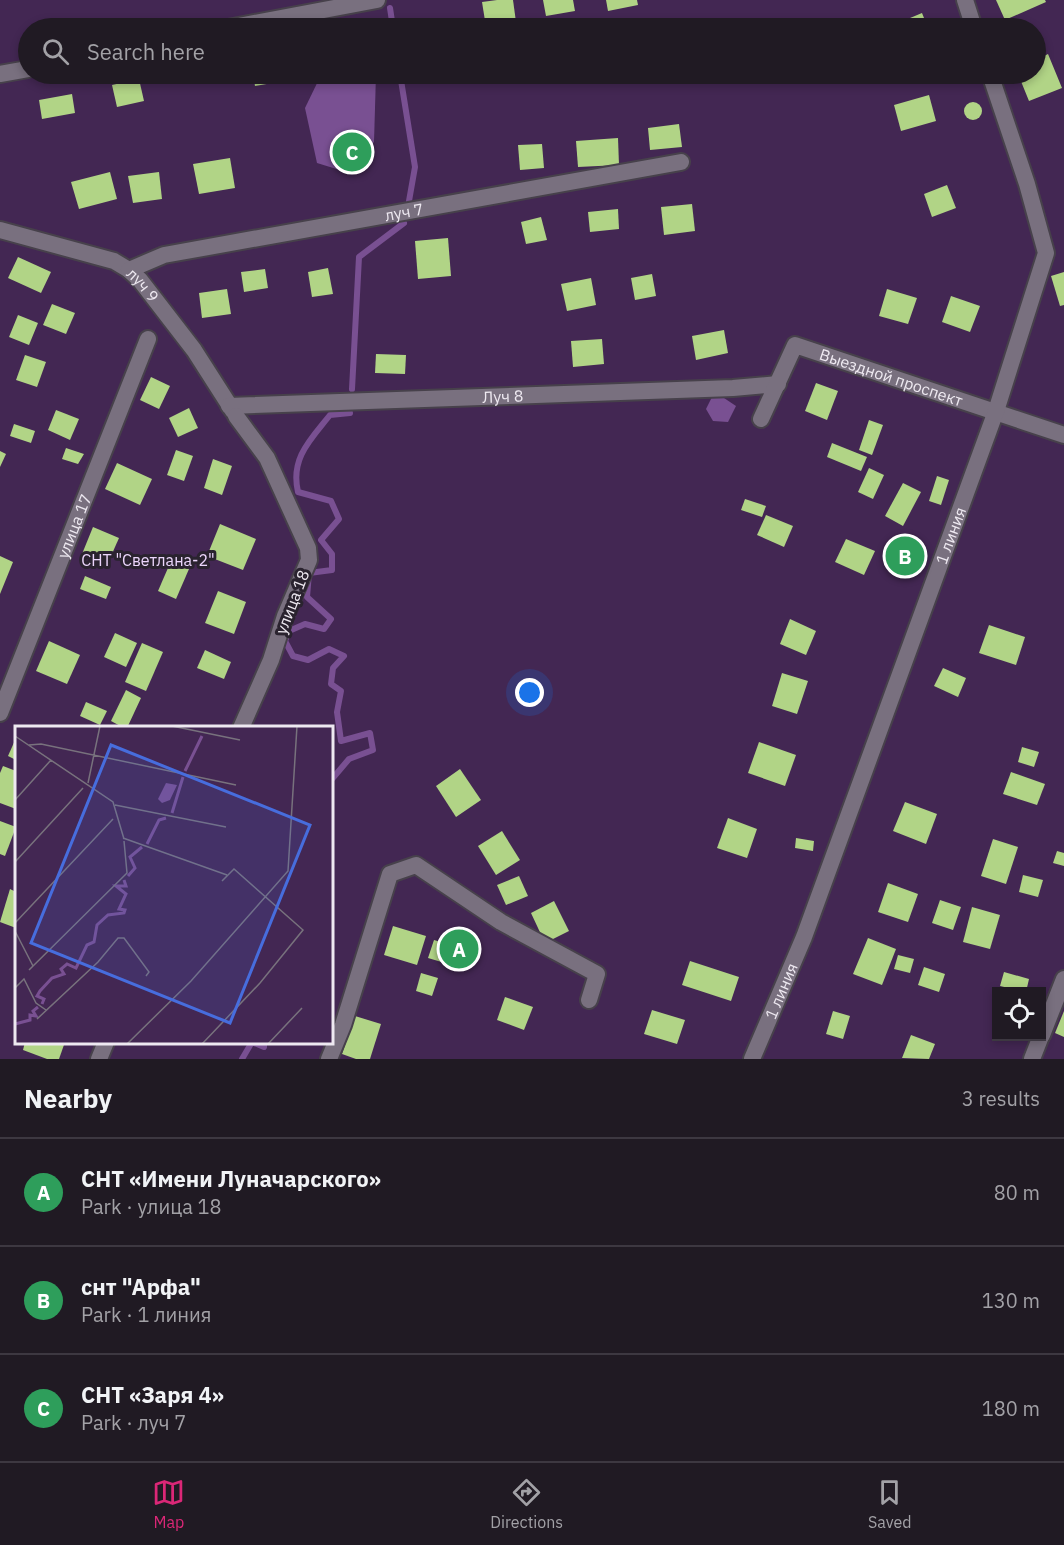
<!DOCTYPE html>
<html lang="en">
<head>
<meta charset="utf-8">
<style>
  :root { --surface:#201a23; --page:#2d2730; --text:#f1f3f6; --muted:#a2a1a6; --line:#3d3841; --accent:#db2777 }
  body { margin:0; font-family:"IBM Plex Sans",sans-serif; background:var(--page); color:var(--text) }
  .controls { position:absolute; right:18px; bottom:18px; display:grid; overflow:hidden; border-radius:0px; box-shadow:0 3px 9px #0003 }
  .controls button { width:54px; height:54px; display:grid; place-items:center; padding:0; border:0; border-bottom:2px solid var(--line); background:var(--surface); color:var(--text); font:30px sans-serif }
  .you { position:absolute; left:530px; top:693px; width:21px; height:21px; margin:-15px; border:4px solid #fff; border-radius:50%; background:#1a73e8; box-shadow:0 0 0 9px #1a73e833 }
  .badge { display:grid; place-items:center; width:39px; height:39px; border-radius:50%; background:var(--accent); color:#fff; font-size:20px; font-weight:700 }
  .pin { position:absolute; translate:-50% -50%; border:3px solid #fff; box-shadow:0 2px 6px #0006 }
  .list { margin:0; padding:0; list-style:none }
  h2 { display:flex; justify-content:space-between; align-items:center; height:78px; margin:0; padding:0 24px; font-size:26px }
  h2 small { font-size:20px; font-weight:400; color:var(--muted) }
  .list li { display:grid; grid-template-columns:39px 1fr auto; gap:18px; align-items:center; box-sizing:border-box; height:108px; padding:0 24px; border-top:2px solid var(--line) }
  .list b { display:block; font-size:22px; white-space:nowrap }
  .list p { margin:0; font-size:20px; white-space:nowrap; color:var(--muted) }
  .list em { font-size:20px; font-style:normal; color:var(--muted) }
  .icon { flex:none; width:33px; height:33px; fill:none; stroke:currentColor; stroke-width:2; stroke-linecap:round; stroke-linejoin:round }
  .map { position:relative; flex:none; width:1064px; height:1059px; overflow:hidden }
  .search { position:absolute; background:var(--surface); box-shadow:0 3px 9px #0003; left:18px; right:18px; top:18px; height:66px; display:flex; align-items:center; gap:15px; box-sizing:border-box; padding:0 21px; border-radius:33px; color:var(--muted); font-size:22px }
  .sheet { height:402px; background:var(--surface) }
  nav { display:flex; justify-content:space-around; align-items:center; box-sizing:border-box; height:84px; border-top:2px solid var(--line); background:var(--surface); font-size:16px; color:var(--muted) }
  nav a { display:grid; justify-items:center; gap:3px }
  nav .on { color:var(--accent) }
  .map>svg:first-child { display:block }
</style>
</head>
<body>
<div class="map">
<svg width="1064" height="1059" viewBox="0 0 1064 1059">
  <rect width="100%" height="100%" fill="#2a232f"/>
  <path fill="#432753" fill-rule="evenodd" d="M0,0H1064V1059H0ZM28,28H1036V74H28ZM16,728H332V1042H16ZM996,992H1042V1036H996Z"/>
  <g fill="#795092">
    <polygon points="324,74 376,74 374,142 343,171 317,163 305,108 321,75"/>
    <polygon points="712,397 724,398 736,406 728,422 713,421 706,409"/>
  </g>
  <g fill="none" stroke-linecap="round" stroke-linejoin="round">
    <g stroke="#795092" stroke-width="6">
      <polyline points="390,8 393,28"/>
      <polyline points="400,74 415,167 409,201"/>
      <polyline points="352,389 359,257 404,223"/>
      <path d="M332,779L349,759L373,750L370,733L341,741L337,712L341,691L331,684L333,668L344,656L329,649L308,660L293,656L285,641L289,631L305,624L324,629L331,619L307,597L309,573L332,570V554L321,540L339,519L331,501L298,492C290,458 311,439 330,415L350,413"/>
      <polyline points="242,1059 252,1042 264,1047 264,1042"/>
    </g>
  </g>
  <g fill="#b1d486">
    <polygon points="497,0 513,0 516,22 486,27 482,2"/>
    <polygon points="543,0 573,0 575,11 546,16"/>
    <polygon points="606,0 637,0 638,5 608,11"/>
    <polygon points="996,0 1045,0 1046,2 1005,20"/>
    <polygon points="922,13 928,28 892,28 891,26"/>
    <polygon points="453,19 455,28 423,28 422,24"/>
    <polygon points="1048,54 1062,88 1029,101 1018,74 1036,74 1036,60"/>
    <polygon points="253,74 282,74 284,81 255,86"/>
    <polygon points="139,79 144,101 117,107 112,85"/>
    <polygon points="72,94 75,113 42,119 39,100"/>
    <polygon points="929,95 936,121 901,131 894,105"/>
    <circle cx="973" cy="111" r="9"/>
    <polygon points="679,124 682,147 650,150 648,128"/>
    <polygon points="618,138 619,165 578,167 576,141"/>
    <polygon points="542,144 544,168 520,170 518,145"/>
    <polygon points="230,158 235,188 199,194 193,164"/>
    <polygon points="110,172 117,199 79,209 71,182"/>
    <polygon points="159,172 162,199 133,203 128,176"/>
    <polygon points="947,185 956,208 932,217 924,194"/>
    <polygon points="692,204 695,231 664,235 661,207"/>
    <polygon points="618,209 619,229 590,232 588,212"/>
    <polygon points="541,217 547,240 526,244 521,222"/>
    <polygon points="448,238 451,276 418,279 415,241"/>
    <polygon points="18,257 51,272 41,293 8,278"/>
    <polygon points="328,268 333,294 312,297 308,272"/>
    <polygon points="265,269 268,288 244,292 241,272"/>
    <polygon points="1064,272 1064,305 1060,306 1051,276"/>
    <polygon points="652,274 656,296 635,300 631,278"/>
    <polygon points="591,278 596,305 567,311 561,284"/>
    <polygon points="227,289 231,314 202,318 199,293"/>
    <polygon points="887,289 917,298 908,324 879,316"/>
    <polygon points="951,296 980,306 970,332 942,322"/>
    <polygon points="52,304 75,313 66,334 43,325"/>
    <polygon points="18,315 38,323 29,345 9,337"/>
    <polygon points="724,330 728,353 696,360 692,336"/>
    <polygon points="602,339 604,364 573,367 571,341"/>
    <polygon points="376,354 406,355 405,374 375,373"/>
    <polygon points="25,355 46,362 37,387 16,380"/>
    <polygon points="151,377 170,386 159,409 140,400"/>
    <polygon points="816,383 838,391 827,420 805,411"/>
    <polygon points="189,408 198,428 178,437 169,418"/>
    <polygon points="56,410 79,419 70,440 48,430"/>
    <polygon points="869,420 883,425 872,455 859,450"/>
    <polygon points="14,424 35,431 31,443 10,436"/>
    <polygon points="832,443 867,457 861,471 827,457"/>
    <polygon points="66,448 84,454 78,464 62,459"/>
    <polygon points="176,450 193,456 184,481 167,475"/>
    <polygon points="0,451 6,454 0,467"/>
    <polygon points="213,459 232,466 222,495 204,488"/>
    <polygon points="117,463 152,479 140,505 105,489"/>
    <polygon points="869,468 884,475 873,499 858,492"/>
    <polygon points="937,476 949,480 941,505 929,501"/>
    <polygon points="903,483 921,492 903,526 885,516"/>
    <polygon points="745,499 766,506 762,517 741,510"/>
    <polygon points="766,515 793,526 784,547 757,535"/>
    <polygon points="220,524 256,539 243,570 207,556"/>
    <polygon points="93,527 119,538 107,565 82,554"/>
    <polygon points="846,539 875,551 864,575 835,562"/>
    <polygon points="0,556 13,562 0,594"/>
    <polygon points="171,561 189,569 176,599 158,591"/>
    <polygon points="85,576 111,587 106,599 80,589"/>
    <polygon points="218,591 246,602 234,634 205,623"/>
    <polygon points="790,619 816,631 806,655 780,644"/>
    <polygon points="989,625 1025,637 1016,665 979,653"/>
    <polygon points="115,633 137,643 126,667 104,657"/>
    <polygon points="49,641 80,655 67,684 36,671"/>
    <polygon points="142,643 163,652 146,691 125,682"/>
    <polygon points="205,650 231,662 224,679 197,668"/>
    <polygon points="943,668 966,678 958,697 934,686"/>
    <polygon points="782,673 808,681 797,714 772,706"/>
    <polygon points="126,690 141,698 127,728 124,728 111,721"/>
    <polygon points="86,702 107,711 100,725 80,716"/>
    <polygon points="16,738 16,760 8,756"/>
    <polygon points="759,742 796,755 785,786 748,773"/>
    <polygon points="1022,747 1039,752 1034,767 1018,762"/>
    <polygon points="3,766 16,771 16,809 0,803 0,773"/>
    <polygon points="460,769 481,800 456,817 436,786"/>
    <polygon points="1011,772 1045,784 1037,805 1003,794"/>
    <polygon points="905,802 937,814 926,844 893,831"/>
    <polygon points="728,818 757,829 747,858 717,848"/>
    <polygon points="0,821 16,827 5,856 0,854"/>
    <polygon points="502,831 520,860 496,875 478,846"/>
    <polygon points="796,838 814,841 813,851 795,848"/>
    <polygon points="993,839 1018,847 1006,884 981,876"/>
    <polygon points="1057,851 1064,853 1064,866 1053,863"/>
    <polygon points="1023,875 1043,880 1038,897 1019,892"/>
    <polygon points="519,876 528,896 506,905 497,885"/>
    <polygon points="888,883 918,894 908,922 878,912"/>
    <polygon points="10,889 16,892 16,928 0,922"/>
    <polygon points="940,900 961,907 953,930 932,923"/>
    <polygon points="554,901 569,931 545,943 531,913"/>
    <polygon points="972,907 1000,915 990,949 963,942"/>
    <polygon points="393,926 426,936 417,965 384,955"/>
    <polygon points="868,938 896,949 882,985 853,974"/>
    <polygon points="434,940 461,948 455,966 428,958"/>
    <polygon points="898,955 914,959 910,973 894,969"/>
    <polygon points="690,961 739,977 731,1001 682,985"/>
    <polygon points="924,967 945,974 939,992 918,985"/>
    <polygon points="1004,972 1029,979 1026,992 1000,986"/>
    <polygon points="421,973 438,978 432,996 416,991"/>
    <polygon points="505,997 533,1007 524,1030 497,1020"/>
    <polygon points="652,1010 685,1020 677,1044 644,1034"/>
    <polygon points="833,1011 850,1016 843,1039 826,1034"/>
    <polygon points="1064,1011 1064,1037 1055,1033"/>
    <polygon points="355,1016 381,1024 370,1059 356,1059 342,1054"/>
    <polygon points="911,1035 935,1044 929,1059 902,1058"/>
    <polygon points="25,1042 65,1042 59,1059 47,1059 23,1050"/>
  </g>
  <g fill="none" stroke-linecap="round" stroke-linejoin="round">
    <g stroke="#47414b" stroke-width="20">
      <g id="minor">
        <polyline points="965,0 974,28"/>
        <polyline points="228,28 377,0"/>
        <polyline points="0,74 28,69"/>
        <path id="s1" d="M0,230L114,261L129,270L140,280L194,350L233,411"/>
        <path id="s2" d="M129,270L164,255L681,162"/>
        <path id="s3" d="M229,406L733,388L778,384"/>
        <polyline points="236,416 267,458 308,548 309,560 285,616 271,660 241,728"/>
        <path id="s4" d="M761,419L795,345L1064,435"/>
        <path id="s5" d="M0,713L148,339"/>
        <polyline points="1042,1035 1064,979"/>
        <polyline points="99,1059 106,1042"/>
        <polyline points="329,1059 343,1025 390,874 416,865 501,922 597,974 589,1000"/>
        <path id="s6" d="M752,1059L804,937L996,411L1046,253L1027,184L990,74"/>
        <polyline points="1032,1059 1041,1036"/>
      </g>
    </g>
    <use href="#minor" stroke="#79707f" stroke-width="16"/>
  </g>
  <g text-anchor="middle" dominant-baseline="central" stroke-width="6" stroke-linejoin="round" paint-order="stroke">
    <g font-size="16" fill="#eee9f1" stroke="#2a232f">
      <text stroke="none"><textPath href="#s2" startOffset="282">луч 7</textPath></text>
      <text stroke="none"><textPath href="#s1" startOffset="156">луч 9</textPath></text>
      <text stroke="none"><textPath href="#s4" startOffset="183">Выездной проспект</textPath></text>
      <text stroke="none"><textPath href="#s3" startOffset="274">Луч 8</textPath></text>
      <text stroke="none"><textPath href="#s5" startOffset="201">улица 17</textPath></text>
      <text stroke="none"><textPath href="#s6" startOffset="560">1 линия</textPath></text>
      <text transform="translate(292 602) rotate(-69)">улица 18</text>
      <text stroke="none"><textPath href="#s6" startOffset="74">1 линия</textPath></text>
    </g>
    <g font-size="16" fill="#ecd6fc" stroke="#2a232f">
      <text x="148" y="560">СНТ "Светлана-2"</text>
    </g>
  </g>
  <g transform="translate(15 726)">
    <rect width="318" height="318" fill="#2a232f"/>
    <path d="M0,0H318V318H0Z" fill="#432753"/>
    <path d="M151,57L162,59L155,74L147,77L143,73Z" fill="#795092"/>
    <path fill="none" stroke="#795092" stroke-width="3" d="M170,45L187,10M157,87L168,51M132,118L144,94L151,92M113,150L120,142L115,131L127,121M27,278L29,273L22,270L25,265L37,252L49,248L46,243L52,238L61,242L72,219L79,216L82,199L93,189L109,187L110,184L104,183L111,168L101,160H111L109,154M0,298L15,294V289L21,290L18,285L23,281"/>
    <path fill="none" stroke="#78727d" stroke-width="1.5" d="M157,0L225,14M0,10L98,76L109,113M14,19L26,18L221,59M73,57L85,0M0,74L36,34M100,79L211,101M108,112L212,149M0,136L68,62M0,197L98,93M0,205L18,240M14,244L112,147L109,115M0,262L9,253L21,277L31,284M22,293L83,236L103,212H109L134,246L131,250M112,318L176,255L273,145L282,0M187,318L245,257L288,204L219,143L207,155M253,318L287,282"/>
    <path fill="#476ddd" fill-opacity="0.15" stroke="#476ddd" stroke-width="3" d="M96,19L295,99L215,297L16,217Z"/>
    <rect width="318" height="318" fill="none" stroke="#eee9f1" stroke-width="3"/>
  </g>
</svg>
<div class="controls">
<button><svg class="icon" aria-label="locate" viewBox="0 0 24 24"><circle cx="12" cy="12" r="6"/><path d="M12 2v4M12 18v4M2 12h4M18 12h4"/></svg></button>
</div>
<div class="you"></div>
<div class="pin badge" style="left:459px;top:949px;background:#2e9e5b">A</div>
<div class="pin badge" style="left:905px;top:556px;background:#2e9e5b">B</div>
<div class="pin badge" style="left:352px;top:152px;background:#2e9e5b">C</div>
<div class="search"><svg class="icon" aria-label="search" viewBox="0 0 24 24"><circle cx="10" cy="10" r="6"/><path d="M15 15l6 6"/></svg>Search here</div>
</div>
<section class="sheet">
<h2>Nearby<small>3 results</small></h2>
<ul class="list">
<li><span class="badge" style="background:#2e9e5b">A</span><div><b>СНТ «Имени Луначарского»</b><p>Park · улица 18</p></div><em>80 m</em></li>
<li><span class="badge" style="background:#2e9e5b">B</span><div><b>снт &quot;Арфа&quot;</b><p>Park · 1 линия</p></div><em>130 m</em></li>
<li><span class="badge" style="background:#2e9e5b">C</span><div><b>СНТ «Заря 4»</b><p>Park · луч 7</p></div><em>180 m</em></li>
</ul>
</section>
<nav>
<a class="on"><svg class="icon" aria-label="map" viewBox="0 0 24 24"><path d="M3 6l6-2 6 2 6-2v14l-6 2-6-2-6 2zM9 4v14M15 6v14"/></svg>Map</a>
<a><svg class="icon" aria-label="directions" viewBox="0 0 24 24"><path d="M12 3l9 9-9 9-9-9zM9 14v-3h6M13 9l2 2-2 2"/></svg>Directions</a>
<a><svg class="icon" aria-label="saved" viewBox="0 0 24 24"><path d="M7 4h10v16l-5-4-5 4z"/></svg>Saved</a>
</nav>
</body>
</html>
